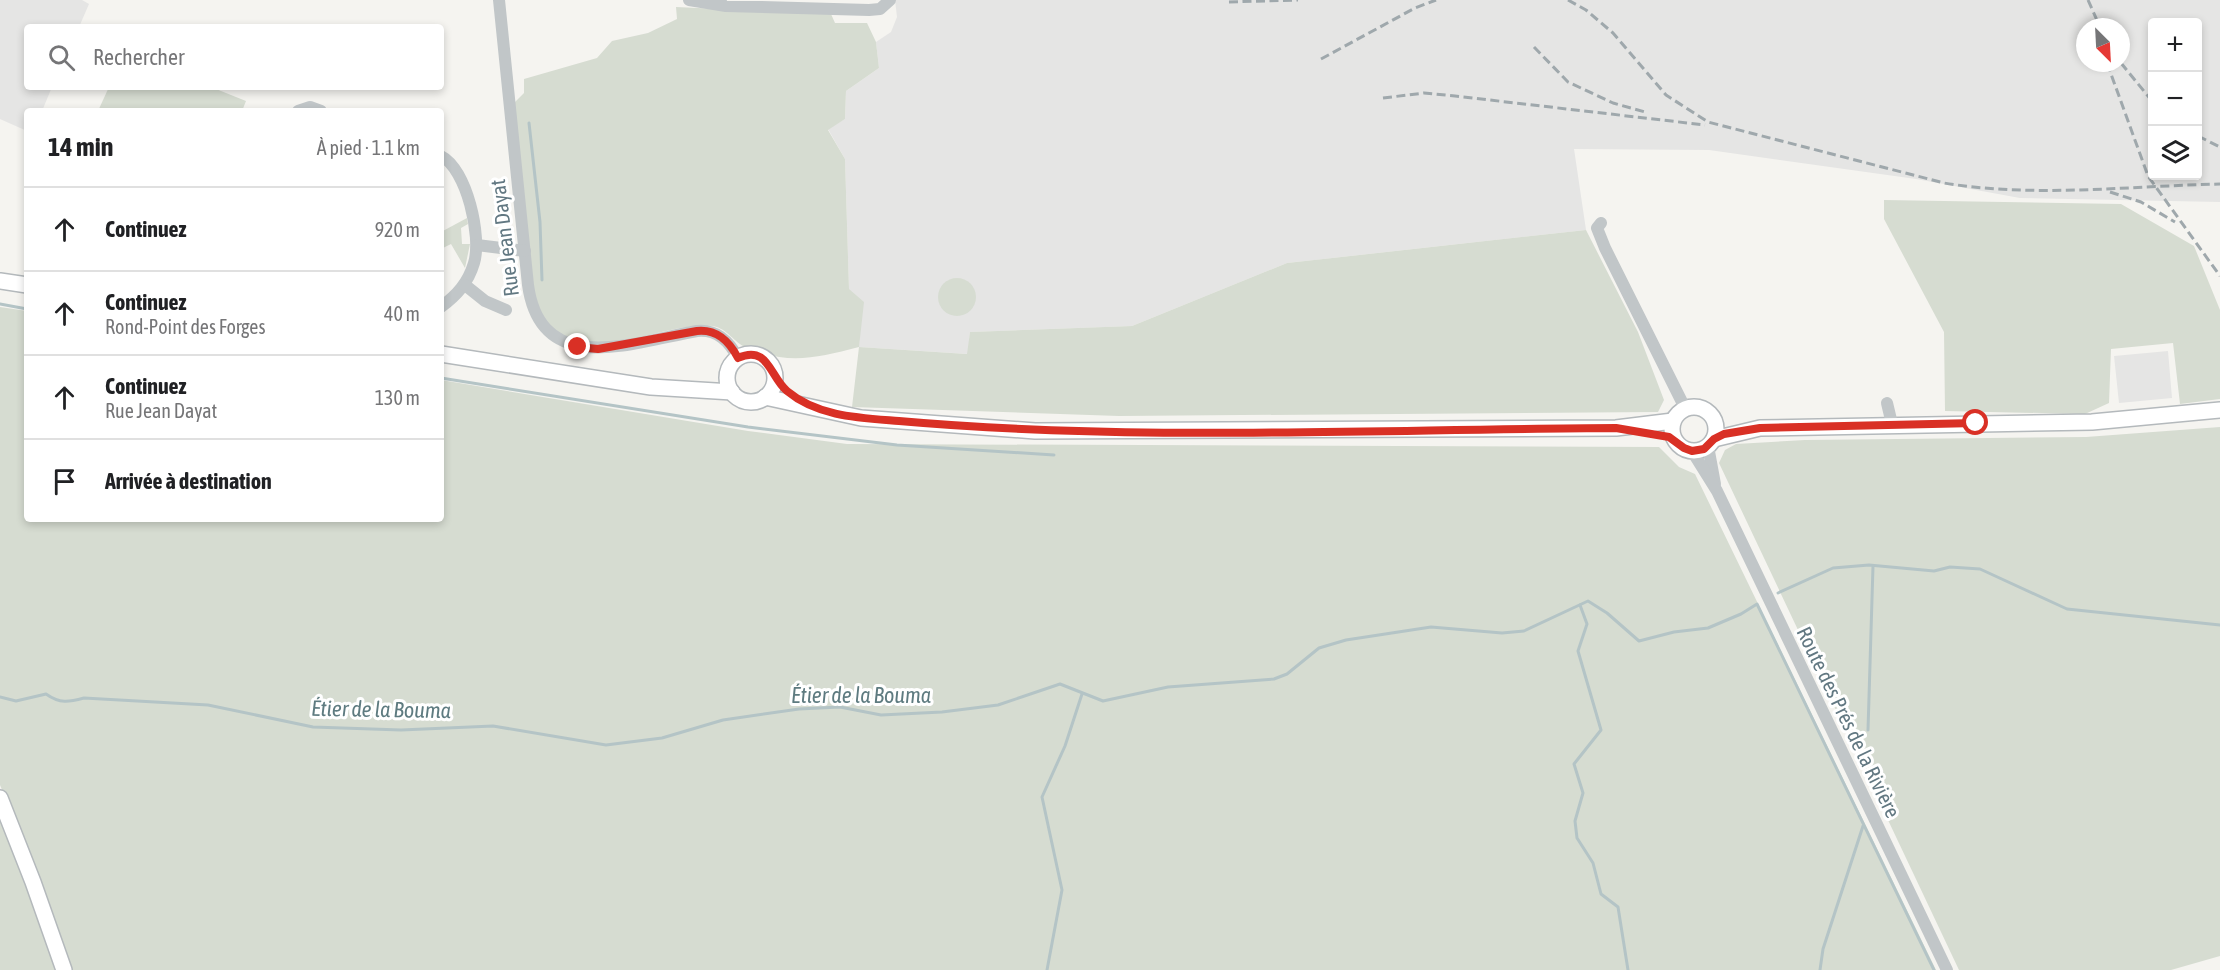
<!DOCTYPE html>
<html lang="fr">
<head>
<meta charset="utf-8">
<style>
  :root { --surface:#fff; --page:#f2f2f2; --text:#202124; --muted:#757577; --line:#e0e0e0 }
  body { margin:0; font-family:"Asap Condensed",sans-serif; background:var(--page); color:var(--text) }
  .controls { position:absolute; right:18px; top:18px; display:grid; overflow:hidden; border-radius:6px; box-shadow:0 3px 9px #0003 }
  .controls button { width:54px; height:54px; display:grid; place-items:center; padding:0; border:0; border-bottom:2px solid var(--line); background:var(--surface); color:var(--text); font:30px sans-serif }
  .compass { position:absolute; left:2076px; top:18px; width:54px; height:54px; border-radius:50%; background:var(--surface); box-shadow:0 3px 9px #0003; rotate:156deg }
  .stop { position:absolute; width:18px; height:18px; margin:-14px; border:4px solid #d93025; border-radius:50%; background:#fff }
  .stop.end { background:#d93025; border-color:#fff; box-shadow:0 2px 6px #0008 }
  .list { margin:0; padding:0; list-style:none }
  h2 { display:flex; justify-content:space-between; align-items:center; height:78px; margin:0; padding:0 24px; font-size:26px }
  h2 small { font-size:20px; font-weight:400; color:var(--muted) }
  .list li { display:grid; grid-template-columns:39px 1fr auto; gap:18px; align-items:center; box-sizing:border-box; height:84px; padding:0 24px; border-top:2px solid var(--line) }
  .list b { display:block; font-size:22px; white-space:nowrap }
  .list p { margin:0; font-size:20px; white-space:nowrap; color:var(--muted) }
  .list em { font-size:20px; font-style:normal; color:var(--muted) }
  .icon { flex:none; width:33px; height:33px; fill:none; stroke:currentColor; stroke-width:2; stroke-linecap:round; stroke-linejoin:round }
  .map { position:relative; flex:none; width:2220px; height:970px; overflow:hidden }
  .search { position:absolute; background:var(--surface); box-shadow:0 3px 9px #0003; left:24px; top:24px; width:420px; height:66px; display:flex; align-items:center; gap:15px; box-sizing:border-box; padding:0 21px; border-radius:6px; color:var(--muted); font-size:22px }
  .panel { position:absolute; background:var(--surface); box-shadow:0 3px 9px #0003; left:24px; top:108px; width:420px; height:414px; border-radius:6px }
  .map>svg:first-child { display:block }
</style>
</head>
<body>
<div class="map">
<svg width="2220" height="970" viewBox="0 0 2220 970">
  <rect width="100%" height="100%" fill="#f5f4f0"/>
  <g fill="#e5e5e4" fill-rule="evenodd">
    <polygon points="0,0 82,0 89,4 79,27 27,27 27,87 52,87 42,111 27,111 27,131 0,119"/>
    <path d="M895,0H2220V202L2020,198L1916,179L1709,150L1574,149L1586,230L1287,263L1132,326L970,332L968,354L859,347L860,326L849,289L845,159L828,129L845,119L846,91L879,68L876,42L891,32L897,17ZM2152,22H2198V176H2152ZM2085,27H2121V63H2085Z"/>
    <polygon points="2168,351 2172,398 2119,403 2114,356"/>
  </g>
  <g fill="#d6dcd1">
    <path d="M676,7L831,14L835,23H867L876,42L879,68L846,91L845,119L828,130L845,159L849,289L864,302L859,347L967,354L970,332L1132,326L1287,263L1586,230L1638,332L1664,400L1658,412L1119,416L852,407L859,347C816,358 789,365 747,348C733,342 728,329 713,326C664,320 591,369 549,325C543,318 539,306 534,297L513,104L524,93V79L597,58L612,41L648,33L677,19Z"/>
    <polygon points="109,87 211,87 246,101 242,111 98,111"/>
    <polygon points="1884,200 2121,204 2194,246 2220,310 2220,399 2180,404 2173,343 2111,349 2109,403 2085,414 1945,411 1944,332 1884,219"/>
    <polygon points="467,218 468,224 461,228 462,244 470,244 465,268 451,244 441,249 441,232"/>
    <circle cx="957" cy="297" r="19"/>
    <polygon points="0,307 27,311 27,519 441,519 441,380 748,431 847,444 1659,447 1679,467 1695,474 1936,970 0,970 0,814 39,880 0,785"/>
    <polygon points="2220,427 2220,956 2171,970 1959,970 1719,463 1725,450 1736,444 1805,440 2086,437"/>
  </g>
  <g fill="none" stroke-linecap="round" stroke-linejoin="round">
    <g stroke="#b4c4c6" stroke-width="3">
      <polyline points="529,123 540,222 542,280"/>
      <polyline points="0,304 27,309"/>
      <polyline points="441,378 748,427 897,445 1054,455"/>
      <polyline points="1778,593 1833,568 1869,565 1934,571 1950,567 1980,569 2067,609 2220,625"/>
      <polyline points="1580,605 1587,624 1578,651 1601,730 1574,764 1583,793 1575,821 1577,838 1593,863 1601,894 1618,907 1628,970"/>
      <path d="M0,697L16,701L46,694C60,704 69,702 84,698L208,705L313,727L401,730L493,726L606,745L662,738L723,720L799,709L840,707L881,715L942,712L998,705L1060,684L1103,701L1168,687L1274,679L1287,674L1319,648L1346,640L1431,627L1502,633L1524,631L1588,601L1607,613L1639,641L1674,632L1708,628L1741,614L1757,604L1934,970"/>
      <polyline points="1868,730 1873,566"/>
      <polyline points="1047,970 1062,890 1042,797 1065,746 1082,694"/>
      <polyline points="1820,970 1823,949 1863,826"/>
    </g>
    <g stroke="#b4b9bc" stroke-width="18">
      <g id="major">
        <polyline points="0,281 27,285"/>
        <polyline points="441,354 651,387 732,392"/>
        <circle cx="751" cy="378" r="24"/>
        <polyline points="765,397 861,418 1035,431 1616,428 1673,421"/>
        <circle cx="1694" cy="429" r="22"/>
        <polyline points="1714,439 1760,428 2092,422 2220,410"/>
        <polyline points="0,798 33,882 64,970"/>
      </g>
    </g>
    <g stroke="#c1c6c8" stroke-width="12">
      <path d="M499,0L528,285C541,379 634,342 697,331C717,329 729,341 738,358"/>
      <polyline points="689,0 726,6 869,10 880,9 890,0"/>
      <polyline points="298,111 310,107 321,111"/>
      <path d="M441,156C467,169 482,237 474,263C468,283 457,295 441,307"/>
      <polyline points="1601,223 1597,228 1605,248 1685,408"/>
      <polyline points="477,245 525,251"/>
      <polyline points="465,285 485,301 506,310"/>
      <polyline points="1887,403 1892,424"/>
      <polyline points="1708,446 1715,484"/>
      <polyline points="1692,451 1717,491 1947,970"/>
    </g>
    <use href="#major" stroke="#fff" stroke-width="15"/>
    <g stroke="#9fa8ac" stroke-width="3" stroke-dasharray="9 4.5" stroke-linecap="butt">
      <path d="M1568,0L1586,10L1613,33L1666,95L1708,122L1944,183C2034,198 2129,186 2220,184"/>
      <polyline points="2088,0 2100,27"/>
      <polyline points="1229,2 1298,0"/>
      <polyline points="1534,47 1568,82 1613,103 1645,112"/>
      <polyline points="1321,59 1415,8 1436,0"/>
      <polyline points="2107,63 2148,176 2220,276"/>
      <polyline points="2121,63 2152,101"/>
      <polyline points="1383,98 1424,93 1455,96 1705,125"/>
      <polyline points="2198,136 2220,147"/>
      <polyline points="2110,192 2141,202 2175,222"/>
    </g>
  </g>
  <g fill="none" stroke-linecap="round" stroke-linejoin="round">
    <path stroke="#d93025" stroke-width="8" d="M578,347L598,349L697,331C717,329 729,341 738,358C768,344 770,377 787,391C818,417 861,418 899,421C1137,442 1377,429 1616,428L1669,437L1684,448L1692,451L1704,449L1714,439L1724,434L1760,428L1976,423"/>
  </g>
  <g text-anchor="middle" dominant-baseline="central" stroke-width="6" stroke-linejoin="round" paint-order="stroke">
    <g font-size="21" fill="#627882" stroke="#fff">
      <text transform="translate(504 238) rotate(-97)">Rue Jean Dayat</text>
      <text transform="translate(1849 722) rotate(64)">Route des Prés de la Rivière</text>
    </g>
    <g font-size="22" font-style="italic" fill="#5e7b80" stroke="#fff">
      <text x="861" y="695">Étier de la Bouma</text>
      <text transform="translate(381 709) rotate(1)">Étier de la Bouma</text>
    </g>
  </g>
</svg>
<div class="controls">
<button>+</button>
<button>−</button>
<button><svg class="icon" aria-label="layers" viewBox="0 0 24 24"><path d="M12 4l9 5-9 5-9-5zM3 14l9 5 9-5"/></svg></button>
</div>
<svg class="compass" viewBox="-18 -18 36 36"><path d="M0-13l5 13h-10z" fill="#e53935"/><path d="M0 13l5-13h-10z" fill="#757577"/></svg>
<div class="stop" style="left:1976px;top:423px"></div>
<div class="stop end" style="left:578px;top:347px"></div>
<div class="search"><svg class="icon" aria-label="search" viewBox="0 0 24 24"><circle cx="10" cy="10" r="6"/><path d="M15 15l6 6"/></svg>Rechercher</div>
<section class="panel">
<h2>14 min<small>À pied · 1.1 km</small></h2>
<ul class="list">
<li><svg class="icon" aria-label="ahead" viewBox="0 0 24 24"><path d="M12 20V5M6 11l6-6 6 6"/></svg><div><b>Continuez</b></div><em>920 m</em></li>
<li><svg class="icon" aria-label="ahead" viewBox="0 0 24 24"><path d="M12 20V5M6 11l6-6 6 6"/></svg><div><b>Continuez</b><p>Rond-Point des Forges</p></div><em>40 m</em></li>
<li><svg class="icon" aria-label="ahead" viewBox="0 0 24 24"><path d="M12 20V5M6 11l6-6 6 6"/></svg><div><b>Continuez</b><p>Rue Jean Dayat</p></div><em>130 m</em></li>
<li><svg class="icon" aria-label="arrive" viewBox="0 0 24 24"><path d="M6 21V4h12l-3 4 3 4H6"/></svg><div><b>Arrivée à destination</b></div></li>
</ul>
</section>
</div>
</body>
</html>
